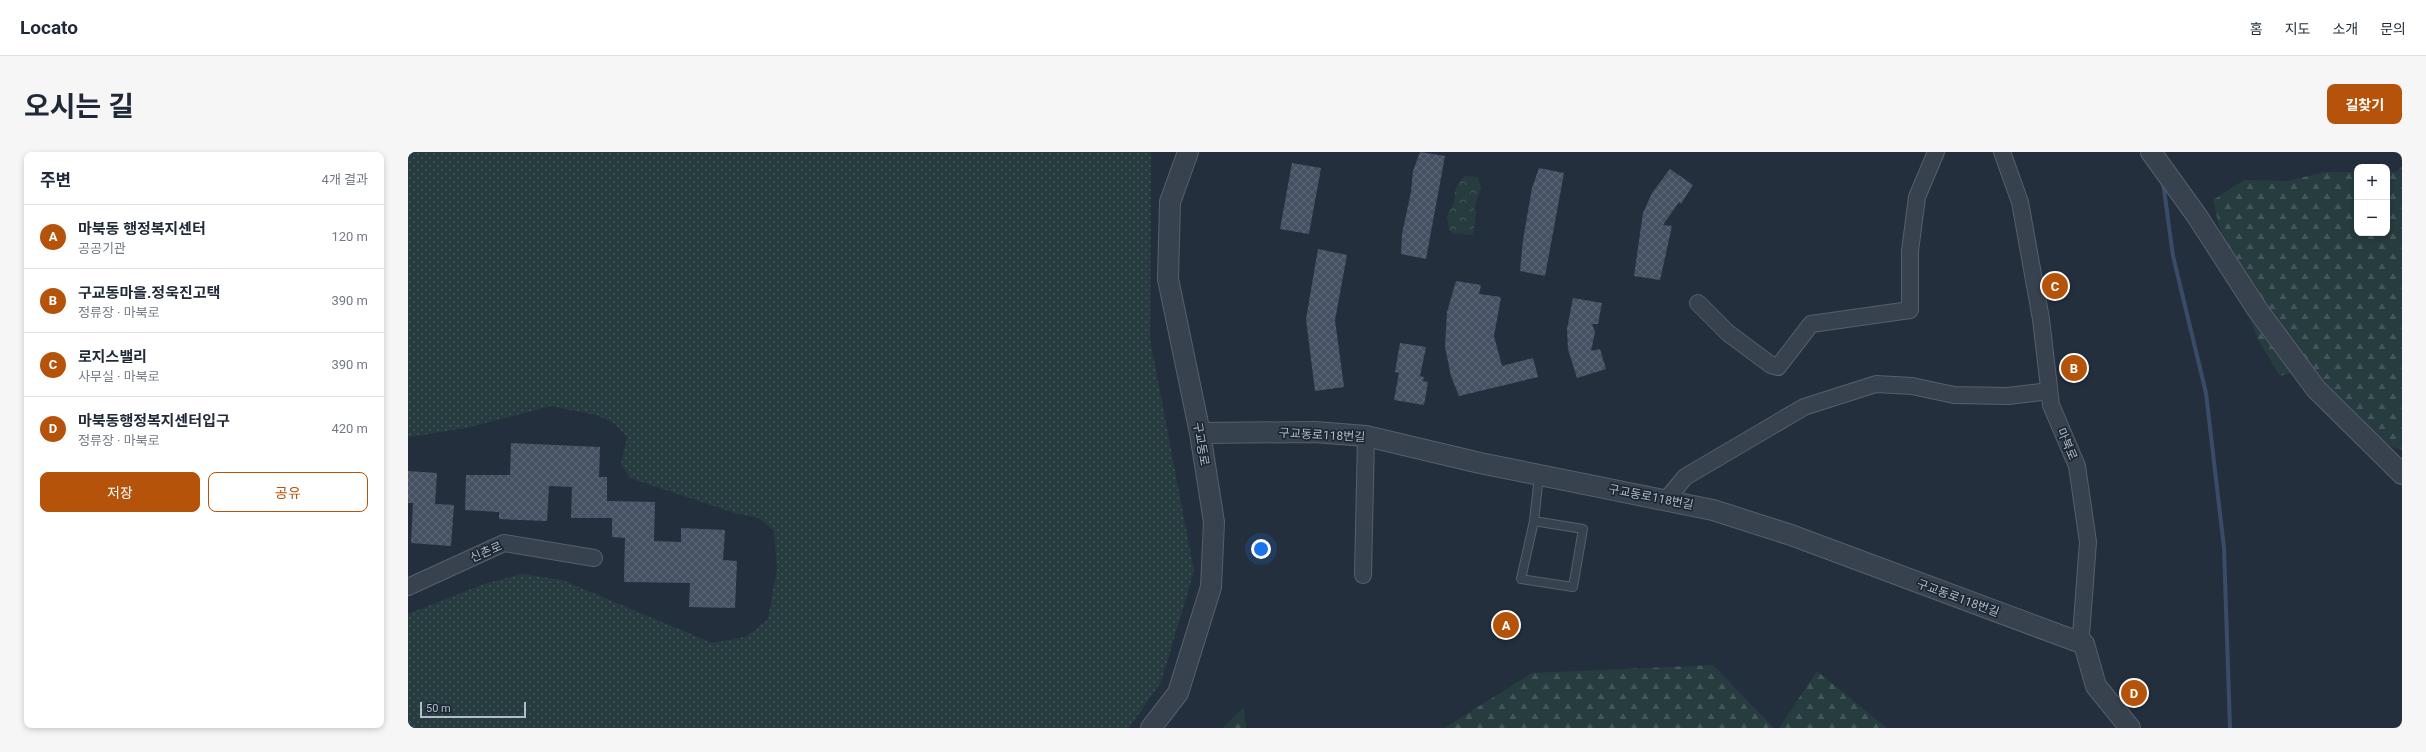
<!DOCTYPE html>
<html lang="ko">
<head>
<meta charset="utf-8">
<style>
  :root { --surface:#fff; --page:#f6f6f7; --text:#1f2937; --muted:#747a83; --line:#e0e1e3; --accent:#b45309 }
  body { margin:0; font-family:Roboto,"Noto Sans KR",sans-serif; background:var(--page); color:var(--text) }
  .controls { position:absolute; right:12px; top:12px; display:grid; overflow:hidden; border-radius:8px; box-shadow:0 2px 6px #0003 }
  .controls button { width:36px; height:36px; display:grid; place-items:center; padding:0; border:0; border-bottom:1px solid var(--line); background:var(--surface); color:var(--text); font:20px sans-serif }
  .scale { position:absolute; left:12px; bottom:10px; width:106px; box-sizing:border-box; padding-left:4px; border:2px solid #b4bcc9; border-top:0; font-size:11px; line-height:14px; white-space:nowrap; color:#b4bcc9; -webkit-text-stroke:3px #1d2633; paint-order:stroke }
  .you { position:absolute; left:853px; top:397px; width:14px; height:14px; margin:-10px; border:3px solid #fff; border-radius:50%; background:#1a73e8; box-shadow:0 0 0 6px #1a73e833 }
  .badge { display:grid; place-items:center; width:26px; height:26px; border-radius:50%; background:var(--accent); color:#fff; font-size:13px; font-weight:700 }
  .pin { position:absolute; translate:-50% -50%; border:2px solid #fff; box-shadow:0 1px 4px #0006 }
  .list { margin:0; padding:0; list-style:none }
  h2 { display:flex; justify-content:space-between; align-items:center; height:52px; margin:0; padding:0 16px; font-size:17px }
  h2 small { font-size:13px; font-weight:400; color:var(--muted) }
  .list li { display:grid; grid-template-columns:26px 1fr auto; gap:12px; align-items:center; box-sizing:border-box; height:64px; padding:0 16px; border-top:1px solid var(--line) }
  .list b { display:block; font-size:15px; white-space:nowrap }
  .list p { margin:0; font-size:13px; white-space:nowrap; color:var(--muted) }
  .list em { font-size:13px; font-style:normal; color:var(--muted) }
  .actions { display:flex; gap:8px; padding:12px 16px }
  .actions a { flex:1; padding:9px 0; border:1px solid var(--accent); border-radius:8px; text-align:center; font-size:14px; color:var(--accent) }
  .actions .main { background:var(--accent); color:#fff }
  .map { position:relative; flex:none; width:1994px; height:576px; overflow:hidden; border-radius:8px }
  header { display:flex; align-items:center; gap:24px; box-sizing:border-box; height:56px; padding:0 20px; background:var(--surface); border-bottom:1px solid var(--line) }
  header strong { font-size:19px }
  nav { display:flex; gap:22px; margin-inline-start:auto; font-size:14px }
  .intro { display:flex; align-items:center; justify-content:space-between; box-sizing:border-box; height:96px; padding:0 24px }
  h1 { margin:0; font-size:28px }
  .button { padding:10px 18px; border-radius:8px; background:var(--accent); color:#fff; font-size:14px; font-weight:700 }
  main { display:flex; gap:24px; padding:0 24px }
  aside { flex:1; background:var(--surface); border-radius:8px; box-shadow:0 2px 6px #0003 }
  .map>svg:first-child { display:block }
</style>
</head>
<body>
<header>
<strong>Locato</strong>
<nav><a>홈</a><a>지도</a><a>소개</a><a>문의</a></nav>
</header>
<div class="intro"><h1>오시는 길</h1><a class="button">길찾기</a></div>
<main>
<aside>
<h2>주변<small>4개 결과</small></h2>
<ul class="list">
<li><span class="badge">A</span><div><b>마북동 행정복지센터</b><p>공공기관</p></div><em>120 m</em></li>
<li><span class="badge">B</span><div><b>구교동마을.정욱진고택</b><p>정류장 · 마북로</p></div><em>390 m</em></li>
<li><span class="badge">C</span><div><b>로지스밸리</b><p>사무실 · 마북로</p></div><em>390 m</em></li>
<li><span class="badge">D</span><div><b>마북동행정복지센터입구</b><p>정류장 · 마북로</p></div><em>420 m</em></li>
</ul>
<div class="actions"><a class="main">저장</a><a>공유</a></div>
</aside>
<div class="map">
<svg width="1994" height="576" viewBox="0 0 1994 576">
  <defs>
    <pattern id="grass-dots" width="8" height="8" patternUnits="userSpaceOnUse"><rect width="8" height="8" fill="#263c3f"/><path d="M2 2h.1M6 6h.1" fill="none" stroke="#435659" stroke-width="1.8" stroke-linecap="round"/></pattern>
    <pattern id="forest-firs" width="22" height="20" patternUnits="userSpaceOnUse"><rect width="22" height="20" fill="#263c3f"/><path d="M5 1l3.5 6h-7zM16 11l3.5 6h-7z" fill="#435659"/></pattern>
    <pattern id="park-crowns" width="20" height="18" patternUnits="userSpaceOnUse"><rect width="20" height="18" fill="#263c3f"/><path d="M2 6a3 3 0 1 1 6 0M12 15a3 3 0 1 1 6 0" fill="none" stroke="#435659"/></pattern>
    <pattern id="building-cross-hatch" width="8" height="8" patternUnits="userSpaceOnUse"><rect width="8" height="8" fill="#455162"/><path d="M0 0l8 8M0 8l8-8" fill="none" stroke="#5d6877"/></pattern>
  </defs>
  <rect width="100%" height="100%" fill="#242f3e"/>
  <polygon fill="url(#grass-dots)" points="0,0 743,0 742,187 786,419 753,530 721,576 0,576 0,462 76,432 114,422 154,428 304,491 338,485 360,467 369,417 366,379 351,366 327,361 222,326 213,312 219,285 206,271 188,263 143,254 58,276 0,285"/>
  <g fill="url(#forest-firs)">
    <polygon points="1994,14 1994,299 1932,272 1901,217 1872,224 1850,188 1816,94 1805,48 1836,28 1879,29 1917,20 1949,20 1949,81 1979,81 1979,20 1988,20"/>
    <polygon points="1305,513 1366,576 1036,576 1124,521"/>
    <polygon points="1409,519 1479,576 1371,576"/>
    <polygon points="836,555 838,576 815,576"/>
  </g>
  <path fill="url(#park-crowns)" d="M1058,24L1070,25L1073,36L1066,56L1068,61L1065,83L1044,81L1041,77L1039,64C1040,60 1044,56 1045,53C1048,42 1046,30 1058,24Z"/>
  <g fill="none" stroke-linecap="round" stroke-linejoin="round">
    <polyline stroke="#394c67" stroke-width="4" points="1755,30 1765,104 1798,241 1816,396 1822,576"/>
  </g>
  <g fill="url(#building-cross-hatch)">
    <polygon points="1012,0 1037,4 1018,107 993,102 994,82 1003,40 1005,19"/>
    <polygon points="884,11 913,16 901,82 872,77"/>
    <polygon points="1131,16 1156,21 1137,124 1112,119 1115,88 1124,36"/>
    <polygon points="1262,17 1285,33 1273,52 1271,50 1255,73 1264,74 1252,128 1226,124 1235,61 1244,41"/>
    <polygon points="910,97 939,103 927,168 936,235 907,239 898,167"/>
    <polygon points="1048,129 1073,133 1071,142 1093,145 1086,184 1094,214 1125,206 1130,225 1051,244 1043,224 1037,195 1039,160"/>
    <polygon points="1165,146 1194,151 1190,172 1184,172 1187,180 1183,199 1192,197 1198,217 1169,226 1160,197 1159,177"/>
    <polygon points="992,191 1018,195 1012,224 1016,225 1015,229 1020,230 1016,253 986,248 991,221 987,220"/>
    <polygon points="103,291 192,295 191,325 199,325 199,349 247,350 246,389 273,390 273,376 317,378 315,408 329,409 327,456 281,455 282,431 216,430 217,386 204,385 204,366 163,366 164,335 141,334 139,369 91,367 91,360 57,358 58,323 102,323"/>
    <polygon points="0,319 29,321 27,352 46,353 43,394 3,391 5,351 0,351"/>
  </g>
  <g fill="none" stroke-linecap="round" stroke-linejoin="round">
    <g stroke="#565f6c" stroke-width="10">
      <polyline id="service" points="1126,369 1175,377 1165,435 1113,427 1126,369 1131,324"/>
    </g>
    <g stroke="#565f6c" stroke-width="18">
      <g id="minor">
        <polyline points="1594,0 1612,50 1633,167 1643,253 1669,314 1680,390 1673,483 1676,492"/>
        <polyline points="1290,151 1320,181 1363,213 1370,215 1403,172 1502,158 1502,99 1509,45 1528,0"/>
        <polyline points="1258,348 1277,325 1396,255 1468,232 1504,234 1546,243 1600,244 1641,239"/>
        <polyline points="955,423 958,284"/>
        <polyline points="0,435 96,391 186,406"/>
      </g>
    </g>
    <g stroke="#565f6c" stroke-width="22">
      <g id="tertiary">
        <polyline points="1743,0 1789,64 1849,157 1908,237 1994,322"/>
        <polyline points="792,281 907,280 958,284 1072,311 1305,358 1383,383 1676,492 1688,534 1722,576"/>
        <polyline points="743,576 770,541 803,435 806,370 792,281 760,127 762,50 780,0"/>
      </g>
    </g>
    <use href="#service" stroke="#38414e" stroke-width="8"/>
    <use href="#minor" stroke="#38414e" stroke-width="16"/>
    <use href="#tertiary" stroke="#38414e" stroke-width="20"/>
  </g>
  <g text-anchor="middle" dominant-baseline="central" stroke-width="3.5" stroke-linejoin="round" paint-order="stroke">
    <g font-size="12" fill="#b4bcc9" stroke="#1d2633">
      <text transform="translate(914 283) rotate(3)">구교동로118번길</text>
      <text transform="translate(793 292) rotate(80)">구교동로</text>
      <text transform="translate(1659 292) rotate(67)">마북로</text>
      <text transform="translate(1243 345) rotate(11)">구교동로118번길</text>
      <text transform="translate(78 400) rotate(-23)">신촌로</text>
      <text transform="translate(1550 446) rotate(20)">구교동로118번길</text>
    </g>
  </g>
</svg>
<div class="controls">
<button>+</button>
<button>−</button>
</div>
<div class="scale">50 m</div>
<div class="you"></div>
<div class="pin badge" style="left:1098px;top:473px">A</div>
<div class="pin badge" style="left:1666px;top:216px">B</div>
<div class="pin badge" style="left:1647px;top:134px">C</div>
<div class="pin badge" style="left:1726px;top:541px">D</div>
</div>
</main>
</body>
</html>
